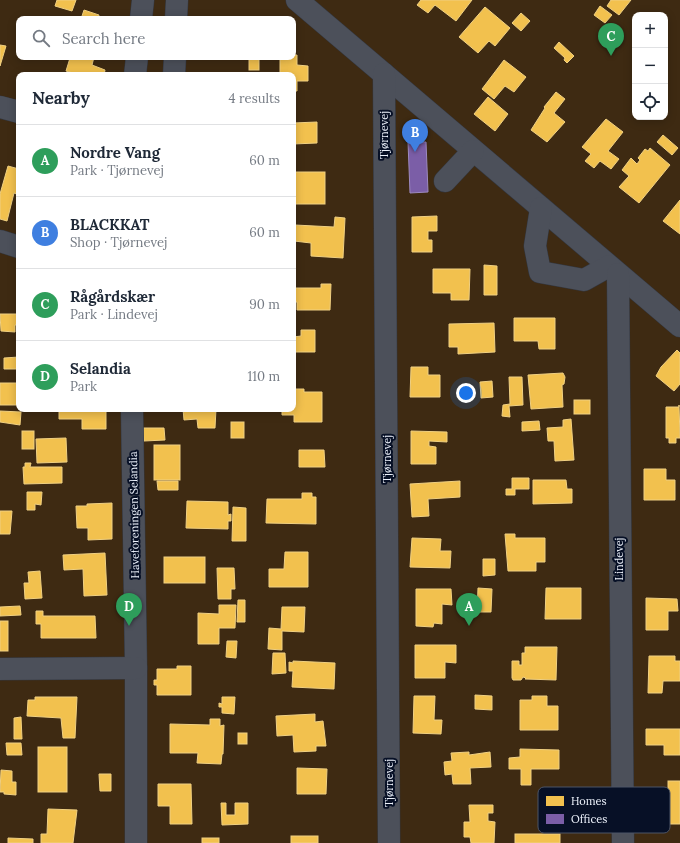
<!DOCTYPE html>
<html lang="en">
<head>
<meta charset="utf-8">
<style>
  :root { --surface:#fff; --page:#f2f2f3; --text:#1f2937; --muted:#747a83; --line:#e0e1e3; --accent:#7c3aed }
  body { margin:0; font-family:Lora,serif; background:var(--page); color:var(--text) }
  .controls { position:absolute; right:12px; top:12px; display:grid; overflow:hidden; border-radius:8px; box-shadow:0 2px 10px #0003 }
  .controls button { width:36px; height:36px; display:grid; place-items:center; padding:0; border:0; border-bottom:1px solid var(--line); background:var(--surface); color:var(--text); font:20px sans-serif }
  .you { position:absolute; left:466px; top:393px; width:14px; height:14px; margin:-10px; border:3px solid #fff; border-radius:50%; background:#1a73e8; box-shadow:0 0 0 6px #1a73e833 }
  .badge { display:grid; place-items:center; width:26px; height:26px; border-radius:50%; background:var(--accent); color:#fff; font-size:13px; font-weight:700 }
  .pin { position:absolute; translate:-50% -33px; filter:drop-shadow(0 1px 2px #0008) }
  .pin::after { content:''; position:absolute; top:21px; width:14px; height:12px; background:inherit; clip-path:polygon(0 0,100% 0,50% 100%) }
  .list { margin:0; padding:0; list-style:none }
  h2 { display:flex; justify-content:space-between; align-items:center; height:52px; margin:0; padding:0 16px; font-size:17px }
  h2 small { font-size:13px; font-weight:400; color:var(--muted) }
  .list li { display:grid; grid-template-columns:26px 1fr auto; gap:12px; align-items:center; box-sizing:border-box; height:72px; padding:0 16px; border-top:1px solid var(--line) }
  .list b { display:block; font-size:15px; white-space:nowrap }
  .list p { margin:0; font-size:13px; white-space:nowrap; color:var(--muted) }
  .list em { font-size:13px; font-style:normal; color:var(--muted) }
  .icon { flex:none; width:22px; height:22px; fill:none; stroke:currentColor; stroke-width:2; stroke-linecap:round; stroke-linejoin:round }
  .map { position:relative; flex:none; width:680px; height:843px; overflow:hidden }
  .search { position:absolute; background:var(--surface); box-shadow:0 2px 10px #0003; left:16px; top:16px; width:280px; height:44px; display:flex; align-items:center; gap:10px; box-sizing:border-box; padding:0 14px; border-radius:8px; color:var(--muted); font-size:15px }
  .panel { position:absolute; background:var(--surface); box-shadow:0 2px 10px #0003; left:16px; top:72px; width:280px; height:340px; border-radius:8px }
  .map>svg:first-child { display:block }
</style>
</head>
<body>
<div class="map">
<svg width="680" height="843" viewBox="0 0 680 843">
  <rect width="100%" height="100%" fill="#181d29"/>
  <path fill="#3e2a12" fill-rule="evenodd" d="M0,0H680V843H0ZM635,15H665V117H635ZM19,19H293V57H19ZM19,75H293V409H19Z"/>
  <g fill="#f2c14e" stroke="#f0d082">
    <polygon points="57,0 76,0 72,11 55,6"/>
    <polygon points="421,0 472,0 456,21 435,5 428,13 417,5"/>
    <polygon points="611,0 631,0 619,15 607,6"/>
    <polygon points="600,6 612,15 605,23 594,15"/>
    <polygon points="485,7 510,28 495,46 489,41 478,53 459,37"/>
    <polygon points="84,10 99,15 98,19 81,19"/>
    <polygon points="521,13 530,21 521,31 512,23"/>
    <polygon points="559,42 574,56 567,63 564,60 565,58 554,48"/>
    <polygon points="0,45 6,46 0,66"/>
    <polygon points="293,55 297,55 297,65 308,66 308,81 297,81 297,91 293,91 293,75 280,75 280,57 293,57"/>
    <polygon points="77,57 94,57 92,65 105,70 104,75 72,75 73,73 66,71 70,58 76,59"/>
    <rect x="249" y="57" width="10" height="13"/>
    <polygon points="504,60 526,77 514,92 505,86 494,99 482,89"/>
    <polygon points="556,92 565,99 554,113 565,122 547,142 531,130 545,108 544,107"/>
    <polygon points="488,97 508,114 495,131 474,114"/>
    <polygon points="606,119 623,132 608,151 619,159 611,169 600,161 594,168 585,161 591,154 582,147"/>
    <polygon points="317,122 317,143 293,144 293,123"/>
    <polygon points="663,135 678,148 672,155 657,142"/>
    <polygon points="650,148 670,165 639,203 619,187 629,176 622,170 631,158 637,164 640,160 638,158 645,149 648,151"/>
    <polygon points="8,166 19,169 19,195 14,193 7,221 0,219 0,194"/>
    <rect x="294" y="172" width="31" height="32"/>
    <polygon points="680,200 680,234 663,221"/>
    <polygon points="437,216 437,231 428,231 428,240 432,240 432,252 412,252 412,217"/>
    <polygon points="335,217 345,218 343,258 311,256 311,243 294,241 295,225 334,227"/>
    <polygon points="484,265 497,266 497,295 484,295"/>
    <polygon points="433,269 470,269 469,300 451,300 451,293 433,293"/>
    <polygon points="321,284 331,284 330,310 297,310 297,302 293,302 293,288 321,288"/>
    <polygon points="0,314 17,314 17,325 15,325 15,332 1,331"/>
    <polygon points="514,318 555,318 555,349 539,349 538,341 514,341"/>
    <polygon points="494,323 495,352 458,354 458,347 449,347 449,324"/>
    <polygon points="301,330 315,330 315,352 293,352 293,337 301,336"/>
    <polygon points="677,350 680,353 680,384 674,391 656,376 661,367"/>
    <polygon points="19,357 19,369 4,369 4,358"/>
    <polygon points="411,367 428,367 428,375 440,375 440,397 410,397"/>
    <polygon points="563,373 565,377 564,384 562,385 563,407 531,409 528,375"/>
    <polygon points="509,377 522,377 523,405 509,406 510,417 502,416 503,405 510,404"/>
    <polygon points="492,381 493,397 481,398 480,382"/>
    <rect x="0" y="383" width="17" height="22"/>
    <polygon points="293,389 304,389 304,392 322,392 322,422 294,422 294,415 282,415 282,409 293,409"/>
    <rect x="574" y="400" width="16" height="14"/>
    <polygon points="679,405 680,438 676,438 676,443 669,443 669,438 666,438 666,407 679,407"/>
    <polygon points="59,409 106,409 106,429 82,429 82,419 59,419"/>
    <polygon points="183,409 216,409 215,428 198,428 197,419 184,420"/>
    <polygon points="0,411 21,412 20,425 0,422"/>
    <polygon points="571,419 574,460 555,461 554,441 548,441 547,428 563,427 563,420"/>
    <polygon points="539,421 540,430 522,431 522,422"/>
    <rect x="231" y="422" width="13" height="16"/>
    <polygon points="143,428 164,428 165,440 144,441"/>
    <rect x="22" y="431" width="12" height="18"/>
    <polygon points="411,431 447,432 447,442 429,441 429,446 436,447 436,464 411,464"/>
    <polygon points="66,438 67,462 37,463 36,439"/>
    <rect x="154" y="445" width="26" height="35"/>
    <polygon points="299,450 324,450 325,467 299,467"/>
    <polygon points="25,463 31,463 30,467 62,467 62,483 24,484 23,467 25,467"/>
    <polygon points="644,469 666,469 666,480 675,480 675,500 644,500"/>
    <polygon points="512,478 529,478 529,489 515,489 515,495 506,495 506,489 512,489"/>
    <polygon points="533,480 566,480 567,489 572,489 572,503 533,504"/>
    <polygon points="157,481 178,481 178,490 158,490"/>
    <polygon points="460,481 460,497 428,499 429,516 412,517 410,484"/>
    <polygon points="27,492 42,492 41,505 35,504 35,510 27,510"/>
    <polygon points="302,493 312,493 312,497 316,497 316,524 266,523 267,499 302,499"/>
    <polygon points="187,501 228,502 228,515 231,514 231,521 228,521 228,529 186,528"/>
    <polygon points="112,503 112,539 88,540 88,528 77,528 76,506 87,506 87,504"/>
    <polygon points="233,507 246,508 246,541 232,541"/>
    <polygon points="0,511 12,511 10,534 0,534"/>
    <polygon points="505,534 515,534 515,538 545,538 545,562 536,562 536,571 508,571"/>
    <polygon points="412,538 441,539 440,551 451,551 450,568 410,567"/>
    <polygon points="285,552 308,552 308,587 269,587 269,569 284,569"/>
    <polygon points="105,553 107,595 84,596 83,569 64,570 63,555"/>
    <rect x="164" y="557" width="41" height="26"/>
    <polygon points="483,559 495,559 495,575 483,576"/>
    <polygon points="217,568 234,568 235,589 231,589 231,599 218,599"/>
    <polygon points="40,571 42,598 25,599 24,583 29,583 28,572"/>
    <polygon points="478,588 492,589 491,612 477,612"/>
    <polygon points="546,588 581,588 581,619 545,619"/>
    <polygon points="416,589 451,589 452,605 442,604 442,624 434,623 433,627 416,626"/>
    <polygon points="646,598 677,599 678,611 668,611 668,630 646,630"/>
    <polygon points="238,600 245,600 245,622 237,622"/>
    <polygon points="219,605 236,605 235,628 219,628 219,644 198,644 198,613 219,614"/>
    <polygon points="20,606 21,615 0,616 0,607"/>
    <polygon points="282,607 305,607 304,632 282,631 282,650 268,649 269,628 281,629"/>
    <polygon points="36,611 43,611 43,616 95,616 96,638 41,638 41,624 36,624"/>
    <rect x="0" y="621" width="8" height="30"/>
    <polygon points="227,641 237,641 236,658 226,657"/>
    <polygon points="415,645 456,645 456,663 445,662 445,678 415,678"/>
    <polygon points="525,647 557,647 556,680 525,679 526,678 523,677 521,680 513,680 512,678 512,661 519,661 519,665 522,665 522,653 525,653"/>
    <polygon points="273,653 285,653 286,673 272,674"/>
    <polygon points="649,656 675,656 675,661 680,661 680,681 663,681 662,693 648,693"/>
    <polygon points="293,661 335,663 334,689 292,687 293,671 289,671 289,662 293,663"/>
    <polygon points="177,666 191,666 191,695 157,695 157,685 154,685 154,680 157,680 157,669 177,669"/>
    <polygon points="475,695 492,696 492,710 475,709"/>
    <polygon points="414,696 435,696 434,720 442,720 441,734 413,733"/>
    <polygon points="532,696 547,696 547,706 558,706 558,730 520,730 520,700 532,700"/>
    <polygon points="35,697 77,697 75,738 63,738 61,718 27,716 28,700 35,700"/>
    <polygon points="222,697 235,697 234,714 222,713 222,707 219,707 219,703 222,704"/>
    <polygon points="315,714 315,722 323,721 326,746 316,746 316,751 294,752 293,735 277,736 276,716"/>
    <polygon points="21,717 22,739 14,739 14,718"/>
    <polygon points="210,719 220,719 220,726 224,725 223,754 222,754 221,764 197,763 198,753 170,753 170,724 210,725"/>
    <polygon points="646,729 680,729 680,755 664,755 664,745 646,745"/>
    <rect x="238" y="733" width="9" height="11"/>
    <polygon points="6,743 21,743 22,755 7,755"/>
    <rect x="38" y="747" width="29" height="45"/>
    <polygon points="520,749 559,750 559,769 531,769 531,785 521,785 521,769 509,769 509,758 520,757"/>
    <polygon points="469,752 469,755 490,752 491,767 470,768 471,784 453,784 452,774 445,775 444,762 452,761 451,753"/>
    <polygon points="297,768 327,769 326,794 297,794"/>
    <polygon points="1,770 12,771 12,782 16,782 16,795 4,794 4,792 0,792"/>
    <polygon points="99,774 111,774 111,791 100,791"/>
    <rect x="668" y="781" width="12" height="43"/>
    <polygon points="158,784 191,784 192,824 170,824 170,806 158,806"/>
    <polygon points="221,803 226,803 226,815 235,815 235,803 248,803 248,824 222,825"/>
    <polygon points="469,805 493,805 493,813 488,813 488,821 495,822 494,843 471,843 470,837 464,837 464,822 470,822"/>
    <polygon points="48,809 77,810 73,843 41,843 41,834 47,834"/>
    <rect x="515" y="834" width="45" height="9"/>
    <rect x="291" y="836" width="27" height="7"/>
    <polygon points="8,838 33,839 33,843 8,843"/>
    <rect x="202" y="838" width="17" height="5"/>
  </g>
  <polygon fill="#7b5ea7" stroke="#9d8ac0" points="408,142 426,142 428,192 410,193"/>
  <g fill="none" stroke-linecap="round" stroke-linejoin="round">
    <g stroke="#333740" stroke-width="23">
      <g id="minor">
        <polyline points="297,0 680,326"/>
        <polyline points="141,19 143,0"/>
        <polyline points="176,19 177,0"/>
        <polyline points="384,74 389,843"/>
        <polyline points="135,75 137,57"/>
        <polyline points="174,75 175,57"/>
        <polyline points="0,107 19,112"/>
        <polyline points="445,181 473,151"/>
        <polyline points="541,208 535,246 540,272 584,280 609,266"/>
        <polyline points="0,241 19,247"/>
        <polyline points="618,274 623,843"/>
        <polyline points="132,409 136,668 136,843"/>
        <polyline points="0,669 136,668"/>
      </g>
    </g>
    <use href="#minor" stroke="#4c505a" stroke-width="22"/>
  </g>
  <g text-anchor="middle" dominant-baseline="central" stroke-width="4" stroke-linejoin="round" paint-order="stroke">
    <g font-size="11" fill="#edf2fc" stroke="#071026">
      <text transform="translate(384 135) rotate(-90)">Tjørnevej</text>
      <text transform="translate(387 459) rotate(-90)">Tjørnevej</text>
      <text transform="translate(134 515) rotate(-91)">Haveforeningen Selandia</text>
      <text transform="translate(619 559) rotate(-90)">Lindevej</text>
      <text transform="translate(389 783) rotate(-90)">Tjørnevej</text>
    </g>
  </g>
  <rect x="538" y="787" width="132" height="46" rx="6" fill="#071026" stroke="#4c5466" stroke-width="1"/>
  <rect x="546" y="796" width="18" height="10" fill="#f2c14e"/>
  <rect x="546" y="814" width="18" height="10" fill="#7b5ea7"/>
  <g font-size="11" fill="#edf2fc">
    <text x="571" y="805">Homes</text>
    <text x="571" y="823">Offices</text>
  </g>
</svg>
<div class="controls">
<button>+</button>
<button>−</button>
<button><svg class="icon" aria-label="locate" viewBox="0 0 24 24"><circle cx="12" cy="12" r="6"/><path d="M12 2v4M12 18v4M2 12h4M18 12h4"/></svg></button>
</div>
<div class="you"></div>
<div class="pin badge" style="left:469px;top:626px;background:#2e9e5b">A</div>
<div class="pin badge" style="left:415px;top:152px;background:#3f7fe0">B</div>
<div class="pin badge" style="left:611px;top:56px;background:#2e9e5b">C</div>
<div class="pin badge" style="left:129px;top:626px;background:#2e9e5b">D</div>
<div class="search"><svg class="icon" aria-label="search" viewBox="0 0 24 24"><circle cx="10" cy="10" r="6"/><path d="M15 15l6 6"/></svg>Search here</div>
<section class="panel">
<h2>Nearby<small>4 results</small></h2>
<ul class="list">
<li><span class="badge" style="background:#2e9e5b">A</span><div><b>Nordre Vang</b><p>Park · Tjørnevej</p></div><em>60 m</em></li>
<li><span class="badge" style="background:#3f7fe0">B</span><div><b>BLACKKAT</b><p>Shop · Tjørnevej</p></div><em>60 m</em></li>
<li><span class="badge" style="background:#2e9e5b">C</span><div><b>Rågårdskær</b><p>Park · Lindevej</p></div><em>90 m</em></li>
<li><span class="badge" style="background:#2e9e5b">D</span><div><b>Selandia</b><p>Park</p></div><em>110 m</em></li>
</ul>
</section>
</div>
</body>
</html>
